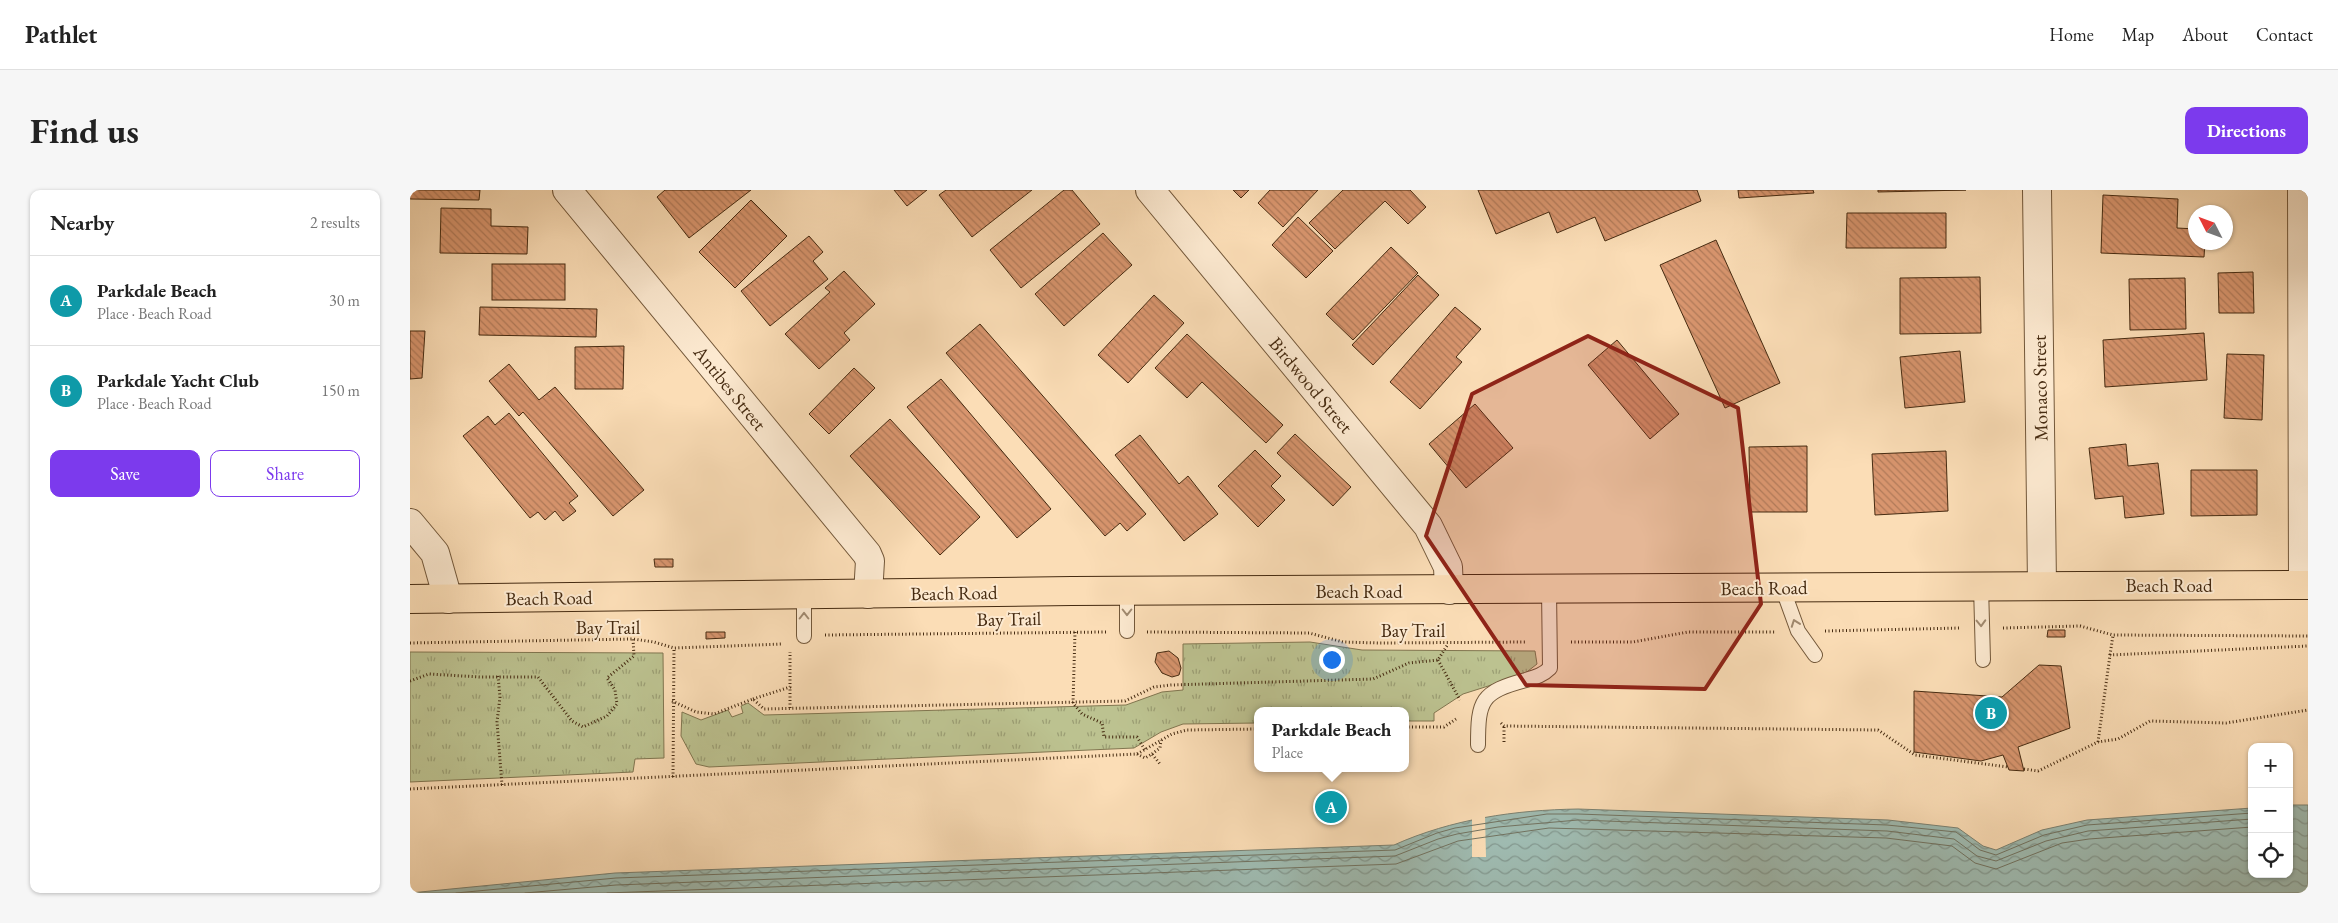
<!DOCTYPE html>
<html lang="en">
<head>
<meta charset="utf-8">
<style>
  :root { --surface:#fff; --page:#f6f6f6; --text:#222; --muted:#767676; --line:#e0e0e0; --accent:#7c3aed }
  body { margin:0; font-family:"EB Garamond",serif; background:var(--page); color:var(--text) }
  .controls { position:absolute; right:15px; bottom:15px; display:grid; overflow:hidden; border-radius:10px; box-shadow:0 1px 4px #0004 }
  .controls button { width:45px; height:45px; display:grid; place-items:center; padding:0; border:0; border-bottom:1px solid var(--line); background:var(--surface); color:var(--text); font:25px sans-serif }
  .compass { position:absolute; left:1778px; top:15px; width:45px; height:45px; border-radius:50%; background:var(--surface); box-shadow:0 1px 4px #0004; rotate:312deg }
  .you { position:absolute; left:921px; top:469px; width:18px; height:18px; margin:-12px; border:4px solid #fff; border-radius:50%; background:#1a73e8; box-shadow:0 0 0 8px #1a73e833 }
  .badge { display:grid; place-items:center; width:32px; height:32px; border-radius:50%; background:var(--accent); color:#fff; font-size:16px; font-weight:700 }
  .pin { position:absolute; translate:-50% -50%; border:2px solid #fff; box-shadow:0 1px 5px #0006 }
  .popup { position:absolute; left:844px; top:517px; width:155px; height:65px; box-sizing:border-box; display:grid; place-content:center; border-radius:10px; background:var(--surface); filter:drop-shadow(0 1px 4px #0005); font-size:16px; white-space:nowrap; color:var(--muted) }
  .popup b { font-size:19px; color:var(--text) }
  .popup::after { content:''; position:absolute; left:50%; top:100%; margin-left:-10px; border:10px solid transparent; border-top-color:var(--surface) }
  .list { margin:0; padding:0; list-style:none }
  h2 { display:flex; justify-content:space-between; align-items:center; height:65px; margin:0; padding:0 20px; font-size:21px }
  h2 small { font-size:16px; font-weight:400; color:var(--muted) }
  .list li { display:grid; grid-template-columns:32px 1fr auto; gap:15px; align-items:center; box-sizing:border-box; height:90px; padding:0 20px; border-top:1px solid var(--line) }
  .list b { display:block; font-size:19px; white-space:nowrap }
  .list p { margin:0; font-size:16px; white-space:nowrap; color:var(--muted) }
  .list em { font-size:16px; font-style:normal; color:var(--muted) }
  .actions { display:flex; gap:10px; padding:15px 20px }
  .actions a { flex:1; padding:11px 0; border:1px solid var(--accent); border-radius:10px; text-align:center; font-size:18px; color:var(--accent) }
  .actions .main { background:var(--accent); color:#fff }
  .icon { flex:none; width:28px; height:28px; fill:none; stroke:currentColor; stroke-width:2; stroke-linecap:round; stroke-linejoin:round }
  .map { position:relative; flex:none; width:1898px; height:703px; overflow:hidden; border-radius:10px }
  header { display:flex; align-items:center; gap:30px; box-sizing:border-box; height:70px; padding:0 25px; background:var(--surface); border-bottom:1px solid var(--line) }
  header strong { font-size:24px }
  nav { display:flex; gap:28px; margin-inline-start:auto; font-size:18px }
  .intro { display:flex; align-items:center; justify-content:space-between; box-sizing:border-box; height:120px; padding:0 30px }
  h1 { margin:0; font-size:35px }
  .button { padding:12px 22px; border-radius:10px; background:var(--accent); color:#fff; font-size:18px; font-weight:700 }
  main { display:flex; gap:30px; padding:0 30px }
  aside { flex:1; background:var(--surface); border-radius:10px; box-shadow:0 1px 4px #0004 }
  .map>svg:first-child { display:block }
</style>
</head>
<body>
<header>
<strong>Pathlet</strong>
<nav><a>Home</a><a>Map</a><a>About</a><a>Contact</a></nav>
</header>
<div class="intro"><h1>Find us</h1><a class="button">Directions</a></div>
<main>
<aside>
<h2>Nearby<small>2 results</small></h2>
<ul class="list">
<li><span class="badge" style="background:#0f9aa8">A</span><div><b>Parkdale Beach</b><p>Place · Beach Road</p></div><em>30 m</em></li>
<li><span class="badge" style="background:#0f9aa8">B</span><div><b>Parkdale Yacht Club</b><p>Place · Beach Road</p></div><em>150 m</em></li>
</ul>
<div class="actions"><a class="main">Save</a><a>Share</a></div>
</aside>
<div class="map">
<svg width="1898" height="703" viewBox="0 0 1898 703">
  <defs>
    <pattern id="grass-tufts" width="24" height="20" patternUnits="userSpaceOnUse" patternTransform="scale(1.25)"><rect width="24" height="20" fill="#bcc290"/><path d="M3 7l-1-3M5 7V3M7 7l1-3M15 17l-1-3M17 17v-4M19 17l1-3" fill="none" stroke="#9b9e74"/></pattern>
    <pattern id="water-waves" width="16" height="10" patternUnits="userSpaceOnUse" patternTransform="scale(1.25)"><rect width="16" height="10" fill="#9fbbb1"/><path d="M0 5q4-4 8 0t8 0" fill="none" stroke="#83988f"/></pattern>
    <pattern id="building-back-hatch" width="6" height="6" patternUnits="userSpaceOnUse" patternTransform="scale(1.25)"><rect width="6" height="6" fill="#d8956e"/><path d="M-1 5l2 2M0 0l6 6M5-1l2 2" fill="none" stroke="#b17a59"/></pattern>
  </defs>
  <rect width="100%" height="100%" fill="#fbddb6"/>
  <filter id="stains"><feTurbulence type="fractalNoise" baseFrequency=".004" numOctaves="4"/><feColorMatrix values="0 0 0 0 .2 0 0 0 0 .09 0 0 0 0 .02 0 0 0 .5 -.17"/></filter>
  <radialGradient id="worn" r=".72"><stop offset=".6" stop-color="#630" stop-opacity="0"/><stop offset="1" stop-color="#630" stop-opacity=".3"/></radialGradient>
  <g fill="url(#grass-tufts)" stroke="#817650">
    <polygon points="900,452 952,460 1125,461 1127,474 1113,485 1053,504 1024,523 1024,531 995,531 995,521 847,521 847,533 773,534 751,542 724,558 299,577 286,574 271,546 272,522 291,530 318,520 322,527 333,523 331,516 338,513 354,525 716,515 752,502 773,500 773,454"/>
    <polygon points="0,462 253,463 254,568 225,569 223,582 0,592"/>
  </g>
  <path fill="url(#water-waves)" stroke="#7b8171" d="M1879,615H1898V703H0L205,683L984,655C1042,629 1105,620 1168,619L1478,630L1548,638L1573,656L1586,660L1632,640L1677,630L1842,618V684H1879Z"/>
  <polygon fill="#fbddb6" points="1075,625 1076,667 1062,667 1062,627"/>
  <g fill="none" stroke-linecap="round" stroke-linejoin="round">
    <g stroke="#727361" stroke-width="1">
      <polyline points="46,703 206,688 985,660 1027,643 1045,638 1137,624 1168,624 1477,635 1546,642 1570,660 1586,665 1634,645 1677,635 1842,623"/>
      <polyline points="115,703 206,695 985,666 1028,649 1047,644 1088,637 1168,630 1477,641 1544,649 1567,666 1586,671 1636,651 1678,641 1842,629"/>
      <polyline points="197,703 986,674 1048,651 1139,638 1476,648 1542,656 1565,673 1586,679 1652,653 1679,649 1842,637"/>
    </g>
  </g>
  <g fill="url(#building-back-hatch)" stroke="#462b11">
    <polygon points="0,0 70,0 69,10 0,9"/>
    <polygon points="255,0 341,0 279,48 247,7"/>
    <polygon points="484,0 517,0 497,16"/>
    <polygon points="536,0 622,0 562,47 529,5"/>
    <polygon points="654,0 662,0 690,34 611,98 580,60"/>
    <polygon points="823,0 839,0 831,8"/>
    <polygon points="860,0 908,0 873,37 848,13"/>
    <polygon points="933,0 1000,0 1016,17 998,34 975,11 925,59 899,33"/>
    <polygon points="1068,0 1287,0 1291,11 1195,51 1185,27 1147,43 1139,22 1086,44"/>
    <polygon points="1328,0 1403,0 1404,3 1329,8"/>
    <polygon points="1468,0 1556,0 1468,2"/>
    <polygon points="1693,5 1768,9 1767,38 1786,39 1786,52 1795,52 1794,67 1691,63"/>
    <polygon points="341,10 377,46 325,98 289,62"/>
    <polygon points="31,18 81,19 81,36 118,37 117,64 30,63"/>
    <polygon points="1437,23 1536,23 1536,58 1436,58"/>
    <polygon points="888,27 923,61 896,88 862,55"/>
    <polygon points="693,43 722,75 654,136 625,104"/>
    <polygon points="399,46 413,62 403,71 418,89 360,136 331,101"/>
    <polygon points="1306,50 1370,193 1315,218 1250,75"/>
    <polygon points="981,57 1008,83 943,150 916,124"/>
    <rect x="82" y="74" width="73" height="36"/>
    <polygon points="434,81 465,114 434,143 440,150 409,179 375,144 420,102 415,98"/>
    <polygon points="1843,82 1844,123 1809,123 1808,83"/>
    <polygon points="1008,85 1029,105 963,175 942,155"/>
    <polygon points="1570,87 1571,143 1490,144 1490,88"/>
    <polygon points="1775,88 1776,139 1720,140 1719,89"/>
    <polygon points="744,105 774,133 718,193 688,165"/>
    <polygon points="70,117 187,119 186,147 69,145"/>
    <polygon points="1045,117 1071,139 1046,167 1052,172 1010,219 980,192"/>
    <polygon points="570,134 736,324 717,341 710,333 695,346 536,163"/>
    <polygon points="0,141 15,141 12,188 0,189"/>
    <polygon points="1794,143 1797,190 1695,197 1693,150"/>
    <polygon points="777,144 873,235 856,253 792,192 777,208 745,178"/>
    <polygon points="1207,150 1269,224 1240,249 1178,175"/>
    <polygon points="214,156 213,199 165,199 165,157"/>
    <polygon points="1550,161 1555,212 1495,218 1490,167"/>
    <polygon points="1817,164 1854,165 1852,230 1814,228"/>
    <polygon points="99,174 129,210 145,197 234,300 203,326 113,222 109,226 79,191"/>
    <polygon points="444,178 465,198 419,244 399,224"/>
    <polygon points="531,189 641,319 607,348 497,217"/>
    <polygon points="1065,214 1103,258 1056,298 1019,254"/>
    <polygon points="99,223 168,306 159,313 166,321 153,331 145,321 135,330 128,322 120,328 53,246 78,226 85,235"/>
    <polygon points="480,229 570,327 530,365 440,266"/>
    <polygon points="885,244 941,297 923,316 867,263"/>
    <polygon points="730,245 769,294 778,286 808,324 774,351 705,265"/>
    <polygon points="1716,254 1718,276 1748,273 1754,324 1715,328 1713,306 1685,309 1679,258"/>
    <polygon points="1397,256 1397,322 1340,322 1339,257"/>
    <polygon points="845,260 871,286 861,296 875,310 848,337 808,296"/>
    <polygon points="1536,261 1538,321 1465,325 1462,264"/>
    <polygon points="1781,280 1847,280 1847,325 1781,326"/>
    <polygon points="244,369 263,369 263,377 245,377"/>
    <polygon points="1638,440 1655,440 1655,447 1637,447"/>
    <polygon points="296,442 315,442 315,448 296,449"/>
    <polygon points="759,461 768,468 771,478 769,485 762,487 752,483 745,472 747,463"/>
    <polygon points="1629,475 1651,476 1660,538 1608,557 1614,581 1599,580 1593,565 1571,571 1504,562 1504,501 1592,507"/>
  </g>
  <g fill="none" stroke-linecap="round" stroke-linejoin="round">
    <g stroke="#73583a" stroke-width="16">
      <g id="service">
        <polyline points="1571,396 1573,470"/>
        <polyline points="1372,397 1388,441 1405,465"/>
        <polyline points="717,441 717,402"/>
        <polyline points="394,446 394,406"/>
        <path d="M1068,555C1068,510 1071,502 1116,490C1126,487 1133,485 1140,478L1139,400"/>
      </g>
    </g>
    <g stroke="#73583a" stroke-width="30">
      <g id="minor">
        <polyline points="157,0 457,364 460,371 458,404"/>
        <polyline points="740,0 1018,336 1038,377 1039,400"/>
        <polyline points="1627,0 1632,395"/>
        <polyline points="1892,0 1893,395"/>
        <polyline points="0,333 25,363 38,409"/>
      </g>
    </g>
    <g stroke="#462b11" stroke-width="30">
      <polyline id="primary" points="0,409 662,401 1898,395"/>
    </g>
    <g stroke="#462b11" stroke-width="3" stroke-dasharray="1 2.5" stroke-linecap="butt">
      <polyline points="1593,438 1670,436 1703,445 1898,446"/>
      <polyline points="1415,441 1551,438"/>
      <polyline points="665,442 663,513 672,524 692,533 694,547 727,547 735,560"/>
      <polyline points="737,442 899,443 933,452 969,453 1117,452"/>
      <polyline points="415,445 696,442"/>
      <polyline points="1161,452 1223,452 1278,442 1366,442"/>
      <polyline points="0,453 223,449 244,452 264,458 373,454"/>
      <polyline points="1700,465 1703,445"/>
      <polyline points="1028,470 1050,510"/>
      <polyline points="88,486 90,507 87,532 92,595"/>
      <polyline points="0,491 19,484 70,487 128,487 162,531 173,537 197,526 207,514 205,500 197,488 224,466 223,449"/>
      <polyline points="343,509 380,497 380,462"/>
      <polyline points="262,511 286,522 304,524 343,509 354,519 715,511 744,497 761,495 963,489 999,473 1028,470 1038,454"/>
      <polyline points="380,518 380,497"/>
      <polyline points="1091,533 1094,536 1468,540 1505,565 1598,577"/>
      <polyline points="995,537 1034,537 1046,529"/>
      <polyline points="1094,552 1094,536"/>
      <polyline points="1688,552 1700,465 1898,456"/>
      <polyline points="727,564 735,568 742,564 750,574"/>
      <polyline points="742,564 750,558 751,550"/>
      <polyline points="1614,579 1628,581 1688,552 1708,549 1740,531 1816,533 1898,520"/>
      <polyline points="263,587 264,458"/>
      <polyline points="0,599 727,564 762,544 777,540 847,539"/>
    </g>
    <use href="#service" stroke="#fce9d0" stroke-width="14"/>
    <use href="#minor" stroke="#fce9d0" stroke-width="28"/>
    <use href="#primary" stroke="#fbddb6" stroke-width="28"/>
  </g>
  <defs><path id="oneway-chevron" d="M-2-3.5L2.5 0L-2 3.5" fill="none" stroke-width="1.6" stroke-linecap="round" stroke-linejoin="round" transform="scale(1.25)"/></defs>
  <g stroke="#a18a70">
    <use href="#oneway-chevron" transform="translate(717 422) rotate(90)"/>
    <use href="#oneway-chevron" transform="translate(394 426) rotate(-90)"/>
    <use href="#oneway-chevron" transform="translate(1385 433) rotate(-110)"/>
    <use href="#oneway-chevron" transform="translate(1571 433) rotate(88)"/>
  </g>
  <path fill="#8f2418" fill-opacity="0.2" stroke="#8f2418" stroke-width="4" stroke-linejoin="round" d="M1178,146L1328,218L1351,414L1295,499L1116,495L1016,346L1062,204Z"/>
  <g text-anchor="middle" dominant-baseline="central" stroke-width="4" stroke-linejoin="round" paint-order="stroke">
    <g font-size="19" fill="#462b11" stroke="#fce9d0">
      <text transform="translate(901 195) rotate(50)">Birdwood Street</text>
      <text transform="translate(320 198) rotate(51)">Antibes Street</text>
      <text transform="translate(1630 198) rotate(-91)">Monaco Street</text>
      <text x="1759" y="395">Beach Road</text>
      <text transform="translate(1354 398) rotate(-1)">Beach Road</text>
      <text x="949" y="401">Beach Road</text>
      <text transform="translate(544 403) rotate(-1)">Beach Road</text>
      <text transform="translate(139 408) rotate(-1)">Beach Road</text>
      <text transform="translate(599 429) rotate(-1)">Bay Trail</text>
      <text x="198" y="437">Bay Trail</text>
      <text x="1003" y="440">Bay Trail</text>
    </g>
  </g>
  <rect width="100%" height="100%" filter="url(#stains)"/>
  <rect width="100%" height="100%" fill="url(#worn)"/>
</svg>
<div class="controls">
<button>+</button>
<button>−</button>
<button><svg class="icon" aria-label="locate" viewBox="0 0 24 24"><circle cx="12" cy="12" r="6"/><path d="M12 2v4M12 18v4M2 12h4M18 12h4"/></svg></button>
</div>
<svg class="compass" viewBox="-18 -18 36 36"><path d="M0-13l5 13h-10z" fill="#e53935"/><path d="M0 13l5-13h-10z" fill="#767676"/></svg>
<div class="you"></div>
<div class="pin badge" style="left:921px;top:617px;background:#0f9aa8">A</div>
<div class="popup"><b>Parkdale Beach</b>Place</div>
<div class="pin badge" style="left:1581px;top:523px;background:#0f9aa8">B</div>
</div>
</main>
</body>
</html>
